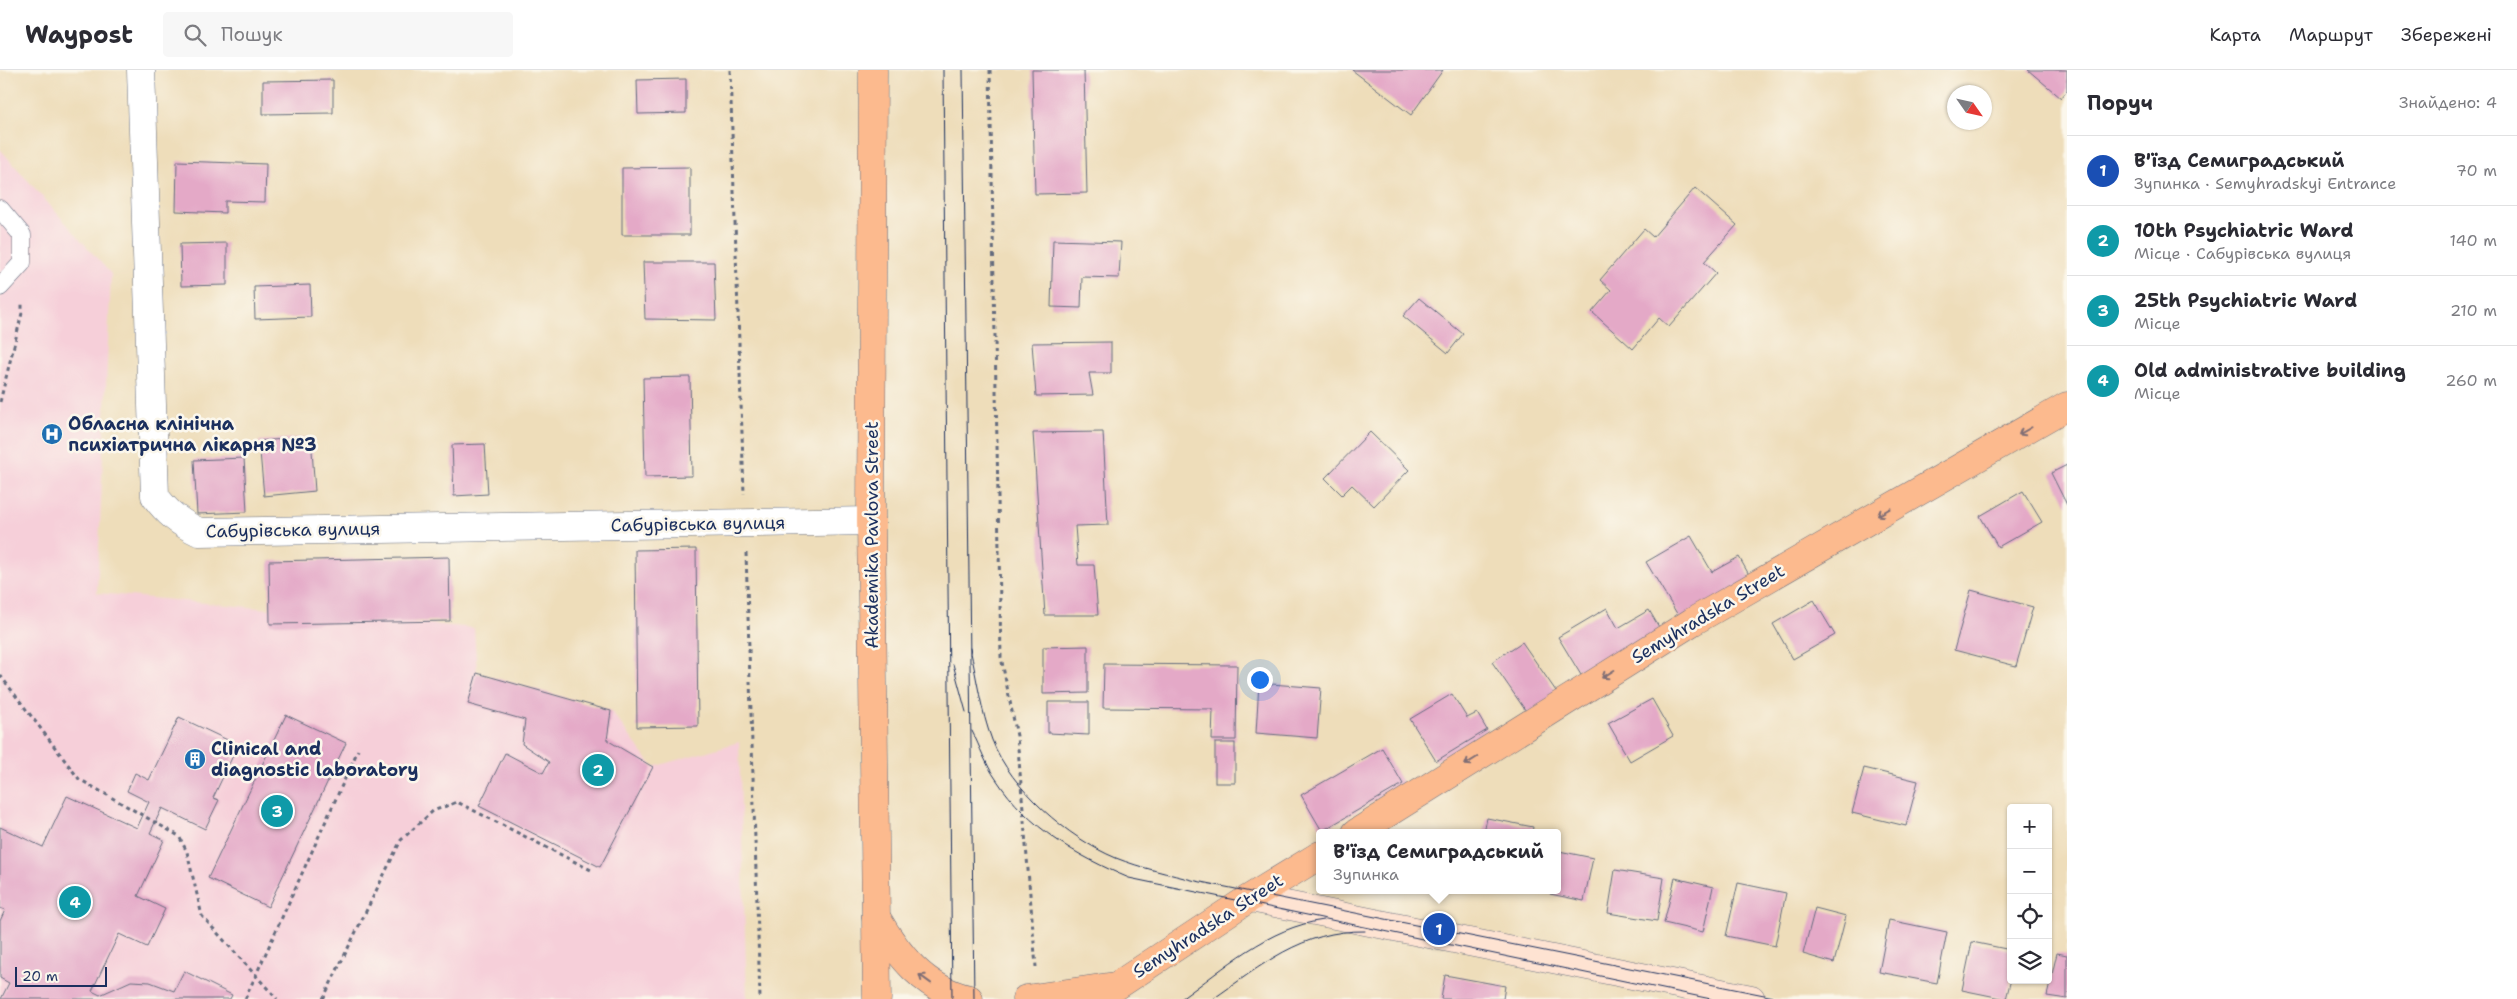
<!DOCTYPE html>
<html lang="uk">
<head>
<meta charset="utf-8">
<style>
  :root { --surface:#fff; --page:#f7f7f7; --text:#2b2b33; --muted:#7c7c81; --line:#e1e1e2; --accent:#0b8043 }
  body { margin:0; font-family:"Shantell Sans",sans-serif; background:var(--page); color:var(--text) }
  .controls { position:absolute; right:15px; bottom:15px; display:grid; overflow:hidden; border-radius:5px; box-shadow:0 1px 4px #0004 }
  .controls button { width:45px; height:45px; display:grid; place-items:center; padding:0; border:0; border-bottom:1px solid var(--line); background:var(--surface); color:var(--text); font:25px sans-serif }
  .compass { position:absolute; left:1947px; top:15px; width:45px; height:45px; border-radius:50%; background:var(--surface); box-shadow:0 1px 4px #0004; rotate:124deg }
  .scale { position:absolute; left:15px; bottom:12px; width:92px; box-sizing:border-box; padding-left:5px; border:2px solid #1b2f5e; border-top:0; font-size:14px; line-height:18px; white-space:nowrap; color:#1b2f5e; -webkit-text-stroke:4px #fbf7ec; paint-order:stroke }
  .you { position:absolute; left:1259px; top:609px; width:18px; height:18px; margin:-12px; border:4px solid #fff; border-radius:50%; background:#1a73e8; box-shadow:0 0 0 8px #1a73e833 }
  .badge { display:grid; place-items:center; width:32px; height:32px; border-radius:50%; background:var(--accent); color:#fff; font-size:16px; font-weight:700 }
  .pin { position:absolute; translate:-50% -50%; border:2px solid #fff; box-shadow:0 1px 5px #0006 }
  .popup { position:absolute; left:1316px; top:759px; width:245px; height:65px; box-sizing:border-box; display:grid; place-content:center; border-radius:5px; background:var(--surface); filter:drop-shadow(0 1px 4px #0005); font-size:16px; white-space:nowrap; color:var(--muted) }
  .popup b { font-size:19px; color:var(--text) }
  .popup::after { content:''; position:absolute; left:50%; top:100%; margin-left:-10px; border:10px solid transparent; border-top-color:var(--surface) }
  .list { margin:0; padding:0; list-style:none }
  h2 { display:flex; justify-content:space-between; align-items:center; height:65px; margin:0; padding:0 20px; font-size:21px }
  h2 small { font-size:16px; font-weight:400; color:var(--muted) }
  .list li { display:grid; grid-template-columns:32px 1fr auto; gap:15px; align-items:center; box-sizing:border-box; height:70px; padding:0 20px; border-top:1px solid var(--line) }
  .list b { display:block; font-size:19px; white-space:nowrap }
  .list p { margin:0; font-size:16px; white-space:nowrap; color:var(--muted) }
  .list em { font-size:16px; font-style:normal; color:var(--muted) }
  .icon { flex:none; width:28px; height:28px; fill:none; stroke:currentColor; stroke-width:2; stroke-linecap:round; stroke-linejoin:round }
  .map { position:relative; flex:none; width:2067px; height:929px; overflow:hidden }
  header { display:flex; align-items:center; gap:30px; box-sizing:border-box; height:70px; padding:0 25px; background:var(--surface); border-bottom:1px solid var(--line) }
  header strong { font-size:24px }
  nav { display:flex; gap:28px; margin-inline-start:auto; font-size:18px }
  .search { width:350px; height:45px; background:var(--page); display:flex; align-items:center; gap:12px; box-sizing:border-box; padding:0 18px; border-radius:5px; color:var(--muted); font-size:19px }
  main { display:flex }
  aside { flex:1; background:var(--surface) }
  .map>svg:first-child { display:block }
</style>
</head>
<body>
<header>
<strong>Waypost</strong>
<div class="search"><svg class="icon" aria-label="search" viewBox="0 0 24 24"><circle cx="10" cy="10" r="6"/><path d="M15 15l6 6"/></svg>Пошук</div>
<nav><a>Карта</a><a>Маршрут</a><a>Збережені</a></nav>
</header>
<main>
<div class="map">
<svg width="2067" height="929" viewBox="0 0 2067 929">
  <rect width="100%" height="100%" fill="#fbf7ec"/>
  <filter id="ink" filterUnits="userSpaceOnUse"><feTurbulence type="fractalNoise" baseFrequency=".02" numOctaves="2"/><feDisplacementMap in="SourceGraphic" scale="10" xChannelSelector="R" yChannelSelector="G"/><feConvolveMatrix kernelMatrix="1 2 1 2 8 2 1 2 1" color-interpolation-filters="sRGB"/></filter>
  <filter id="wash" filterUnits="userSpaceOnUse"><feTurbulence type="fractalNoise" baseFrequency=".0096" numOctaves="4" result="noise"/><feDisplacementMap in="SourceGraphic" scale="20" xChannelSelector="R" yChannelSelector="G"/><feGaussianBlur stdDeviation="1.12" result="paint"/><feColorMatrix in="noise" values="0 0 0 0 0 0 0 0 0 0 0 0 0 0 0 0 0 1.4 0 .05"/><feComposite in="paint" operator="in"/></filter>
  <g filter="url(#wash)">
    <rect width="100%" height="100%" fill="#eeddba"/>
    <polygon fill="#f6cfd9" points="0,79 111,204 97,523 474,558 477,603 611,641 653,697 739,672 747,929 0,929"/>
    <g id="blocks">
      <g fill="#e4a9c7">
        <polygon points="1032,0 1084,0 1087,123 1035,124"/>
        <polygon points="1352,0 1443,0 1411,45"/>
        <polygon points="2028,0 2067,0 2067,21 2061,28"/>
        <polygon points="686,9 686,43 638,44 637,10"/>
        <polygon points="333,10 333,43 263,44 263,11"/>
        <polygon points="177,91 266,94 265,132 225,131 225,143 176,141"/>
        <polygon points="690,97 690,165 622,165 622,98"/>
        <polygon points="1695,118 1737,155 1704,192 1716,203 1669,257 1659,248 1633,279 1592,242 1611,220 1600,210 1644,159 1653,167"/>
        <polygon points="1053,170 1121,172 1119,208 1082,207 1081,238 1051,237"/>
        <polygon points="227,173 227,215 181,216 180,174"/>
        <polygon points="643,192 714,192 716,250 645,249"/>
        <polygon points="310,215 311,247 255,249 254,217"/>
        <polygon points="1419,228 1463,264 1448,283 1403,246"/>
        <polygon points="1111,272 1111,303 1089,303 1093,325 1036,326 1032,273"/>
        <polygon points="690,307 692,406 645,407 643,308"/>
        <polygon points="1103,362 1108,455 1075,456 1078,495 1094,495 1098,545 1045,545 1033,363"/>
        <polygon points="1370,362 1409,400 1374,436 1352,415 1342,425 1325,408"/>
        <polygon points="311,367 315,421 264,426 259,371"/>
        <polygon points="485,374 488,424 454,426 452,375"/>
        <polygon points="244,388 247,442 197,444 194,390"/>
        <polygon points="2067,395 2067,435 2051,403"/>
        <polygon points="2023,421 2042,452 1998,477 1980,446"/>
        <polygon points="1691,466 1712,502 1739,487 1752,510 1682,552 1646,492"/>
        <polygon points="696,479 698,656 637,657 635,480"/>
        <polygon points="449,487 450,551 270,554 269,491"/>
        <polygon points="1971,520 2033,537 2016,596 1954,580"/>
        <polygon points="1814,530 1835,565 1793,589 1773,554"/>
        <polygon points="1607,538 1618,558 1649,540 1663,564 1584,610 1558,567"/>
        <polygon points="1522,572 1558,624 1528,644 1492,592"/>
        <polygon points="1088,576 1088,623 1043,624 1043,577"/>
        <polygon points="1104,594 1237,595 1236,670 1212,670 1213,639 1103,638"/>
        <polygon points="477,603 611,641 607,670 653,697 600,797 479,736 505,683 543,703 549,692 522,674 525,650 468,634"/>
        <polygon points="1259,613 1321,618 1317,668 1256,663"/>
        <polygon points="1452,624 1467,648 1477,643 1487,660 1436,691 1410,649"/>
        <polygon points="1652,629 1673,666 1630,691 1608,653"/>
        <polygon points="1048,632 1089,632 1089,665 1048,663"/>
        <polygon points="286,645 346,673 268,837 208,808"/>
        <polygon points="179,647 238,675 213,728 219,730 205,759 162,738 150,763 164,770 138,826 165,839 147,877 119,864 92,921 100,925 131,911 150,912 174,921 184,901 232,925 230,929 1,929 9,913 0,908 0,851 5,840 0,838 0,757 43,777 67,726 137,758 149,732 127,721 135,703 149,710"/>
        <rect x="1215" y="673" width="20" height="40"/>
        <polygon points="1382,678 1403,714 1322,761 1301,725"/>
        <polygon points="1864,698 1918,711 1906,756 1852,743"/>
        <polygon points="1487,748 1533,757 1532,763 1484,763"/>
        <polygon points="1559,781 1593,788 1584,831 1550,824 1551,820 1558,820"/>
        <polygon points="1615,800 1664,808 1657,851 1608,843"/>
        <polygon points="1675,808 1713,817 1703,862 1664,853"/>
        <polygon points="1738,813 1786,823 1775,876 1726,866"/>
        <polygon points="1815,838 1846,846 1834,893 1803,884"/>
        <polygon points="1889,850 1947,862 1937,913 1879,902"/>
        <polygon points="1972,872 2011,880 2011,909 2006,929 1962,920"/>
        <polygon points="2057,883 2067,885 2067,929 2047,926"/>
        <polygon points="1445,905 1505,916 1503,929 1441,929"/>
      </g>
    </g>
  </g>
  <g filter="url(#ink)">
    <use href="#blocks" fill-opacity="0" stroke="#656c7e" stroke-width="1"/>
    <g fill="none" stroke-linecap="round" stroke-linejoin="round">
      <g stroke="#656c7e" stroke-width="19">
        <polyline id="lane" points="0,139 22,165 22,193 0,217"/>
      </g>
      <g stroke="#656c7e" stroke-width="29">
        <path id="street" d="M141,0L155,426C167,443 180,453 199,462L871,451"/>
      </g>
      <g stroke="#656c7e" stroke-width="29">
        <polyline id="secondary" points="1251,828 1751,929"/>
      </g>
      <g stroke="#656c7e" stroke-width="29">
        <g id="primary">
          <polyline points="873,0 871,451 877,929"/>
          <polyline points="1356,763 1692,552 2067,336"/>
          <path d="M876,847C898,885 924,919 969,929"/>
          <polyline points="1026,929 1115,916"/>
          <polyline points="1097,929 1245,831 1320,785"/>
        </g>
      </g>
      <g stroke="#656c7e" stroke-width="3" stroke-dasharray="4 4" stroke-linecap="butt">
        <polyline points="730,0 744,424"/>
        <polyline points="990,0 1001,587 1017,666 1036,897"/>
        <polyline points="0,332 22,243 22,231"/>
        <polyline points="746,483 760,929"/>
        <polyline points="0,605 79,709 179,766 187,782 202,846 277,929"/>
        <polyline points="245,929 358,680"/>
        <polyline points="323,929 401,770 433,741 457,732 591,800"/>
      </g>
      <use href="#lane" stroke="#fff" stroke-width="18"/>
      <use href="#street" stroke="#fff" stroke-width="28"/>
      <use href="#secondary" stroke="#fee3d2" stroke-width="28"/>
      <use href="#primary" stroke="#fcba8e" stroke-width="28"/>
      <g stroke="#1b2f5e" stroke-width="1">
        <polyline points="943,0 952,929"/>
        <polyline points="963,0 974,929"/>
        <path d="M970,578C977,609 981,641 992,670C1011,719 1068,768 1116,788C1141,798 1169,804 1196,811L1784,929"/>
        <polyline points="953,594 966,642"/>
        <path d="M972,661C980,677 986,695 996,709C1028,758 1077,786 1129,808L1711,929"/>
        <path d="M1181,929C1225,898 1268,857 1324,850"/>
        <path d="M1213,929C1262,895 1302,860 1365,861"/>
      </g>
    </g>
    <defs><path id="oneway-shaft" d="M-6 0H5M1.5-3L5.5 0L1.5 3" fill="none" stroke-width="1.6" stroke-linecap="round" stroke-linejoin="round" transform="scale(1.25)"/></defs>
    <g stroke="#806e74">
      <use href="#oneway-shaft" transform="translate(2025 361) rotate(150)"/>
      <use href="#oneway-shaft" transform="translate(1884 442) rotate(150)"/>
      <use href="#oneway-shaft" transform="translate(1608 604) rotate(148)"/>
      <use href="#oneway-shaft" transform="translate(1471 691) rotate(148)"/>
      <use href="#oneway-shaft" transform="translate(925 909) rotate(-144)"/>
    </g>
  </g>
  <defs>
    <g id="hospital-disc" transform="scale(1.125)"><circle r="9.5" fill="#1f6fb2" stroke="#fbf7ec"/><path d="M-5-5h3v3.5h4V-5h3V5h-3V1.5h-4V5h-3Z" fill="#fff"/></g>
    <g id="building-disc" transform="scale(1.125)"><circle r="9.5" fill="#1f6fb2" stroke="#fbf7ec"/><path d="M-4-6H4V6H1V3H-1V6H-4ZM-2.5-4.3h1.7v1.8h-1.7ZM.8-4.3h1.7v1.8H.8ZM-2.5-1h1.7V.8h-1.7ZM.8-1h1.7V.8H.8Z" fill="#fff"/></g>
  </defs>
  <g fill-rule="evenodd">
    <use href="#hospital-disc" x="52" y="364"/>
    <use href="#building-disc" x="195" y="689"/>
  </g>
  <g text-anchor="middle" dominant-baseline="central" stroke-width="5" stroke-linejoin="round" paint-order="stroke">
    <g font-size="18" font-weight="bold" fill="#1b2f5e" stroke="#fbf7ec" text-anchor="start">
      <text x="68" y="354">Обласна клінічна<tspan x="68" dy="21">психіатрична лікарня №3</tspan></text>
      <text x="211" y="679">Clinical and<tspan x="211" dy="21">diagnostic laboratory</tspan></text>
    </g>
    <g font-size="18" fill="#1b2f5e" stroke="#fbf7ec">
      <text transform="translate(698 454) rotate(-1)">Сабурівська вулиця</text>
      <text transform="translate(293 460) rotate(-1)">Сабурівська вулиця</text>
      <text transform="translate(872 465) rotate(-90)">Akademika Pavlova Street</text>
      <text transform="translate(1708 544) rotate(-31)">Semyhradska Street</text>
      <text transform="translate(1208 856) rotate(-33)">Semyhradska Street</text>
    </g>
  </g>
</svg>
<div class="controls">
<button>+</button>
<button>−</button>
<button><svg class="icon" aria-label="locate" viewBox="0 0 24 24"><circle cx="12" cy="12" r="6"/><path d="M12 2v4M12 18v4M2 12h4M18 12h4"/></svg></button>
<button><svg class="icon" aria-label="layers" viewBox="0 0 24 24"><path d="M12 4l9 5-9 5-9-5zM3 14l9 5 9-5"/></svg></button>
</div>
<svg class="compass" viewBox="-18 -18 36 36"><path d="M0-13l5 13h-10z" fill="#e53935"/><path d="M0 13l5-13h-10z" fill="#7c7c81"/></svg>
<div class="scale">20 m</div>
<div class="you"></div>
<div class="pin badge" style="left:1439px;top:859px;background:#1a4fb4">1</div>
<div class="popup"><b>В'їзд Семиградський</b>Зупинка</div>
<div class="pin badge" style="left:598px;top:700px;background:#0f9aa8">2</div>
<div class="pin badge" style="left:277px;top:741px;background:#0f9aa8">3</div>
<div class="pin badge" style="left:75px;top:832px;background:#0f9aa8">4</div>
</div>
<aside>
<h2>Поруч<small>Знайдено: 4</small></h2>
<ul class="list">
<li><span class="badge" style="background:#1a4fb4">1</span><div><b>В'їзд Семиградський</b><p>Зупинка · Semyhradskyi Entrance</p></div><em>70 m</em></li>
<li><span class="badge" style="background:#0f9aa8">2</span><div><b>10th Psychiatric Ward</b><p>Місце · Сабурівська вулиця</p></div><em>140 m</em></li>
<li><span class="badge" style="background:#0f9aa8">3</span><div><b>25th Psychiatric Ward</b><p>Місце</p></div><em>210 m</em></li>
<li><span class="badge" style="background:#0f9aa8">4</span><div><b>Old administrative building</b><p>Місце</p></div><em>260 m</em></li>
</ul>
</aside>
</main>
</body>
</html>
